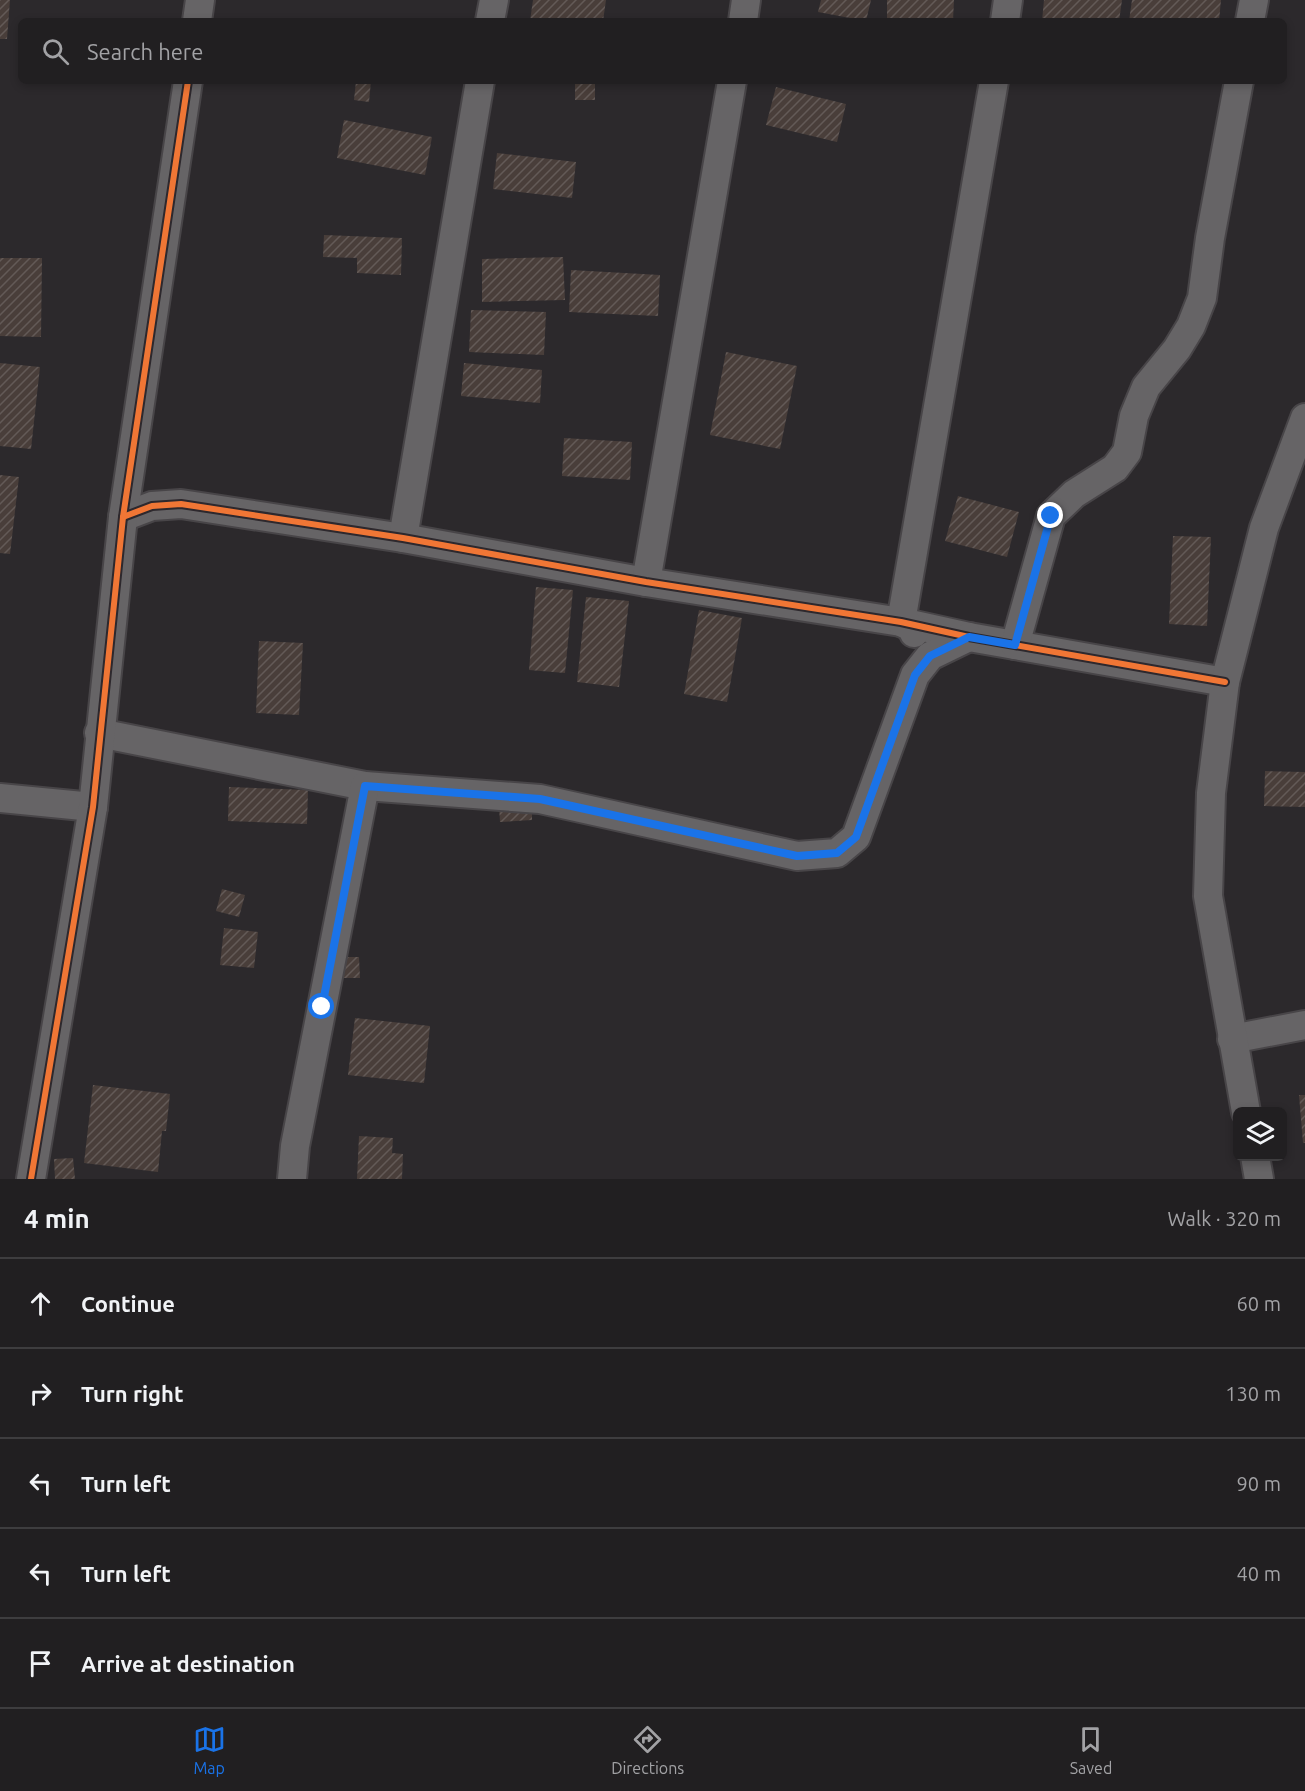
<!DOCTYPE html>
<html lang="en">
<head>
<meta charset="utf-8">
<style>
  :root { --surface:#211f21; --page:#29272a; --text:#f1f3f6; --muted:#a2a2a5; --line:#3e3d3f; --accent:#1a73e8 }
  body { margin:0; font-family:Ubuntu,sans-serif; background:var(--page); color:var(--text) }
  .controls { position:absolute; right:18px; bottom:18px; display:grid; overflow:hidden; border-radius:9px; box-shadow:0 3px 9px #0003 }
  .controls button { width:54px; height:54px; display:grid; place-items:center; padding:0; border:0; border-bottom:2px solid var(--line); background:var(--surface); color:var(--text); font:30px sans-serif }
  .stop { position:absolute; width:18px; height:18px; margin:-14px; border:4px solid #1a73e8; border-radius:50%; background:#fff }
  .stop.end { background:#1a73e8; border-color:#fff; box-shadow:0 2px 6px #0008 }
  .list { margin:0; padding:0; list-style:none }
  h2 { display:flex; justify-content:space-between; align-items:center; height:78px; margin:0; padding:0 24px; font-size:26px }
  h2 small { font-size:20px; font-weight:400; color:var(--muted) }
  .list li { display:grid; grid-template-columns:39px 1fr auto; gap:18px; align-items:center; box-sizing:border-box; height:90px; padding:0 24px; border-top:2px solid var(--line) }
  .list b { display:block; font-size:22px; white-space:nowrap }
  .list em { font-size:20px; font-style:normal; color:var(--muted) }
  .icon { flex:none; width:33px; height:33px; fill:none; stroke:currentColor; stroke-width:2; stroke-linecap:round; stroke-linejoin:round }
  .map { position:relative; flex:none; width:1305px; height:1179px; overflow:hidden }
  .search { position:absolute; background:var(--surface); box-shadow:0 3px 9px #0003; left:18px; right:18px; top:18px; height:66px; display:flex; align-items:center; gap:15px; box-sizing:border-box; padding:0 21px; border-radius:9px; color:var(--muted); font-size:22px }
  .sheet { height:528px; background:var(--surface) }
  nav { display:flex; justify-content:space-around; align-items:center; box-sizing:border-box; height:84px; border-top:2px solid var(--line); background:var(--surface); font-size:16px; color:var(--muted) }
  nav a { display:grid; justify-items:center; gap:3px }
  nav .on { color:var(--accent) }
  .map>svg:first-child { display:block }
</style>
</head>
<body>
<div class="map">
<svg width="1305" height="1179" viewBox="0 0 1305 1179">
  <defs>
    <pattern id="building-hatch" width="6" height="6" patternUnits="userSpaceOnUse" patternTransform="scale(1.5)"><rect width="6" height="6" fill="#493e3a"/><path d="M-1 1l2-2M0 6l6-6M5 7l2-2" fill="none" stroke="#635a57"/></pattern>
  </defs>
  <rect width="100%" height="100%" fill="#2c292c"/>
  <g fill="url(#building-hatch)">
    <polygon points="0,0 10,0 7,39 0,39"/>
    <polygon points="533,0 606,0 603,21 530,21"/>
    <polygon points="821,0 871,0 866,21 818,12"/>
    <polygon points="887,0 954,0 953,21 887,20"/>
    <polygon points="1044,0 1122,0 1119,21 1042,21"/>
    <polygon points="1132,0 1221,0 1219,21 1129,21"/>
    <polygon points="356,81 371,81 369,102 354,100"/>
    <rect x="575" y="81" width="20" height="19"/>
    <polygon points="776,87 846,104 837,142 766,125"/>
    <polygon points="344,120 432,137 425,175 337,158"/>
    <polygon points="497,153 576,162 572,198 493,189"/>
    <polygon points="324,235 402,238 401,275 357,273 357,258 323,257"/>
    <polygon points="563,257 565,300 482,302 482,259"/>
    <polygon points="0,258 42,258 41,337 0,336"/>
    <polygon points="571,270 660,275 658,316 569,312"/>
    <polygon points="471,310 546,312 544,355 469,352"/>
    <polygon points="726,352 797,366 780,449 710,435"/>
    <polygon points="0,363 40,367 31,449 0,446"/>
    <polygon points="464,363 542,370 540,403 461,396"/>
    <polygon points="564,438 632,442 630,480 562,476"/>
    <polygon points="0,475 19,477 10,554 0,553"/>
    <polygon points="958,496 1019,512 1007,557 945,541"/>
    <polygon points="1173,536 1211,537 1207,626 1169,624"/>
    <polygon points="536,587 573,590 565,673 529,670"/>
    <polygon points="586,597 629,601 619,687 577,682"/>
    <polygon points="699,610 742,618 727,702 684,694"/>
    <polygon points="259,641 303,643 299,715 256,713"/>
    <polygon points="1265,771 1305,772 1305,807 1264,806"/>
    <polygon points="229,787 308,790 307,824 228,821"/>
    <polygon points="532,805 532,820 500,822 499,807"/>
    <polygon points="222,889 245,895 239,917 216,911"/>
    <polygon points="224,928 258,932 254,968 220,965"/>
    <polygon points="340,957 359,957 360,978 340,978"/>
    <polygon points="355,1018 430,1026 424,1083 348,1075"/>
    <polygon points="93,1085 170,1094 166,1131 162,1131 158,1172 84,1163"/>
    <polygon points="1299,1095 1305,1095 1305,1143 1303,1143"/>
    <polygon points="359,1136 393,1138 392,1153 403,1154 402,1179 357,1179"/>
    <polygon points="73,1158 75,1179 55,1179 54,1159"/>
  </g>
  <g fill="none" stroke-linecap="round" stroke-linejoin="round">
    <g stroke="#484548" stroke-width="32">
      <g id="minor">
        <polyline points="197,21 200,0"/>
        <polyline points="490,21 494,0"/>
        <polyline points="743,21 746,0"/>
        <polyline points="1005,21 1008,0"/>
        <polyline points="1250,21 1254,0"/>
        <polyline points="123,517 152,506 181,504 403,538 646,582 901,622 969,637 1225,682"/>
        <polyline points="403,538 480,81"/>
        <polyline points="646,582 732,81"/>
        <polyline points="914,633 913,628 901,622 994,81"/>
        <polyline points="1015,645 1051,516 1074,494 1115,468 1127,452 1134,416 1146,387 1177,349 1191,326 1202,298 1210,238 1239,81"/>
        <polyline points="99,733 365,786 540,799 797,856 837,853 856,837 915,675 930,656 969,637"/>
        <polyline points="0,798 93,807"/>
        <polyline points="1232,1039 1305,1025"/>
        <polyline points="1246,1112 1208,896 1211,793 1225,682 1264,528 1305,418"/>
        <polyline points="1255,1156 1259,1179"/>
        <polyline points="31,1179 93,807 123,517 188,81"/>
        <polyline points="292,1179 295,1146 365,786"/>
      </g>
    </g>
    <use href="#minor" stroke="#666466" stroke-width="28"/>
    <g stroke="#2d282d" stroke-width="10">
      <g id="cycleway">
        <polyline points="123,517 152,506 181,504 403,538 646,582 901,622 969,637 1225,682"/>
        <polyline points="31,1179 93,807 123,517 188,81"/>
      </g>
    </g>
    <use href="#cycleway" stroke="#f07635" stroke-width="6"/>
  </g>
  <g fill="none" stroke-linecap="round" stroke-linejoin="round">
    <polyline stroke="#1a73e8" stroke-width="8" points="322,1007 365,786 540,799 797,856 837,853 856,837 915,675 930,656 969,637 1015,645 1051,516"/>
  </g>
</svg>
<div class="controls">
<button><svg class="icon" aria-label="layers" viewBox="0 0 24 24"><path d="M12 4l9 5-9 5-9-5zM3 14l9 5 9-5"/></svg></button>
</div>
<div class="stop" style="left:322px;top:1007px"></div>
<div class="stop end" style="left:1051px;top:516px"></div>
<div class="search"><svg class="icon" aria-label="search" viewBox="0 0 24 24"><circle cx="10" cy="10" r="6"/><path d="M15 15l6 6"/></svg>Search here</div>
</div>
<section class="sheet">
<h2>4 min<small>Walk · 320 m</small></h2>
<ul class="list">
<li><svg class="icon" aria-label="ahead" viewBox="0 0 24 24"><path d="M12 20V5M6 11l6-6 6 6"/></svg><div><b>Continue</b></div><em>60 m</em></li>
<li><svg class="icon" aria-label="right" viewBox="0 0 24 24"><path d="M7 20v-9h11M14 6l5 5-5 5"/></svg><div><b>Turn right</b></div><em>130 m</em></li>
<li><svg class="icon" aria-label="left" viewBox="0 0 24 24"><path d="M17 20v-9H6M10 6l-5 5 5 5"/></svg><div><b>Turn left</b></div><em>90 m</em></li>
<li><svg class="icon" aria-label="left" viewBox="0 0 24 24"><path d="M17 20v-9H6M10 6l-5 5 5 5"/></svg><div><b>Turn left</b></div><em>40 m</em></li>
<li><svg class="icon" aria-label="arrive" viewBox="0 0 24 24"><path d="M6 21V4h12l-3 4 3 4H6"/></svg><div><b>Arrive at destination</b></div></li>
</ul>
</section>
<nav>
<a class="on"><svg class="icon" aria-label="map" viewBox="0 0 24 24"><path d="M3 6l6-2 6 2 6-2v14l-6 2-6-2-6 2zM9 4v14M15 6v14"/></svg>Map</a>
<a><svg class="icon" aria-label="directions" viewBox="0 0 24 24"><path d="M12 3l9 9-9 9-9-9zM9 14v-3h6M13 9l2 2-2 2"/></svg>Directions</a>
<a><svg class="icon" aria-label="saved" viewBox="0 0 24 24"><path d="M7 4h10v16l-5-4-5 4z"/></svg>Saved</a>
</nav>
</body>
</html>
